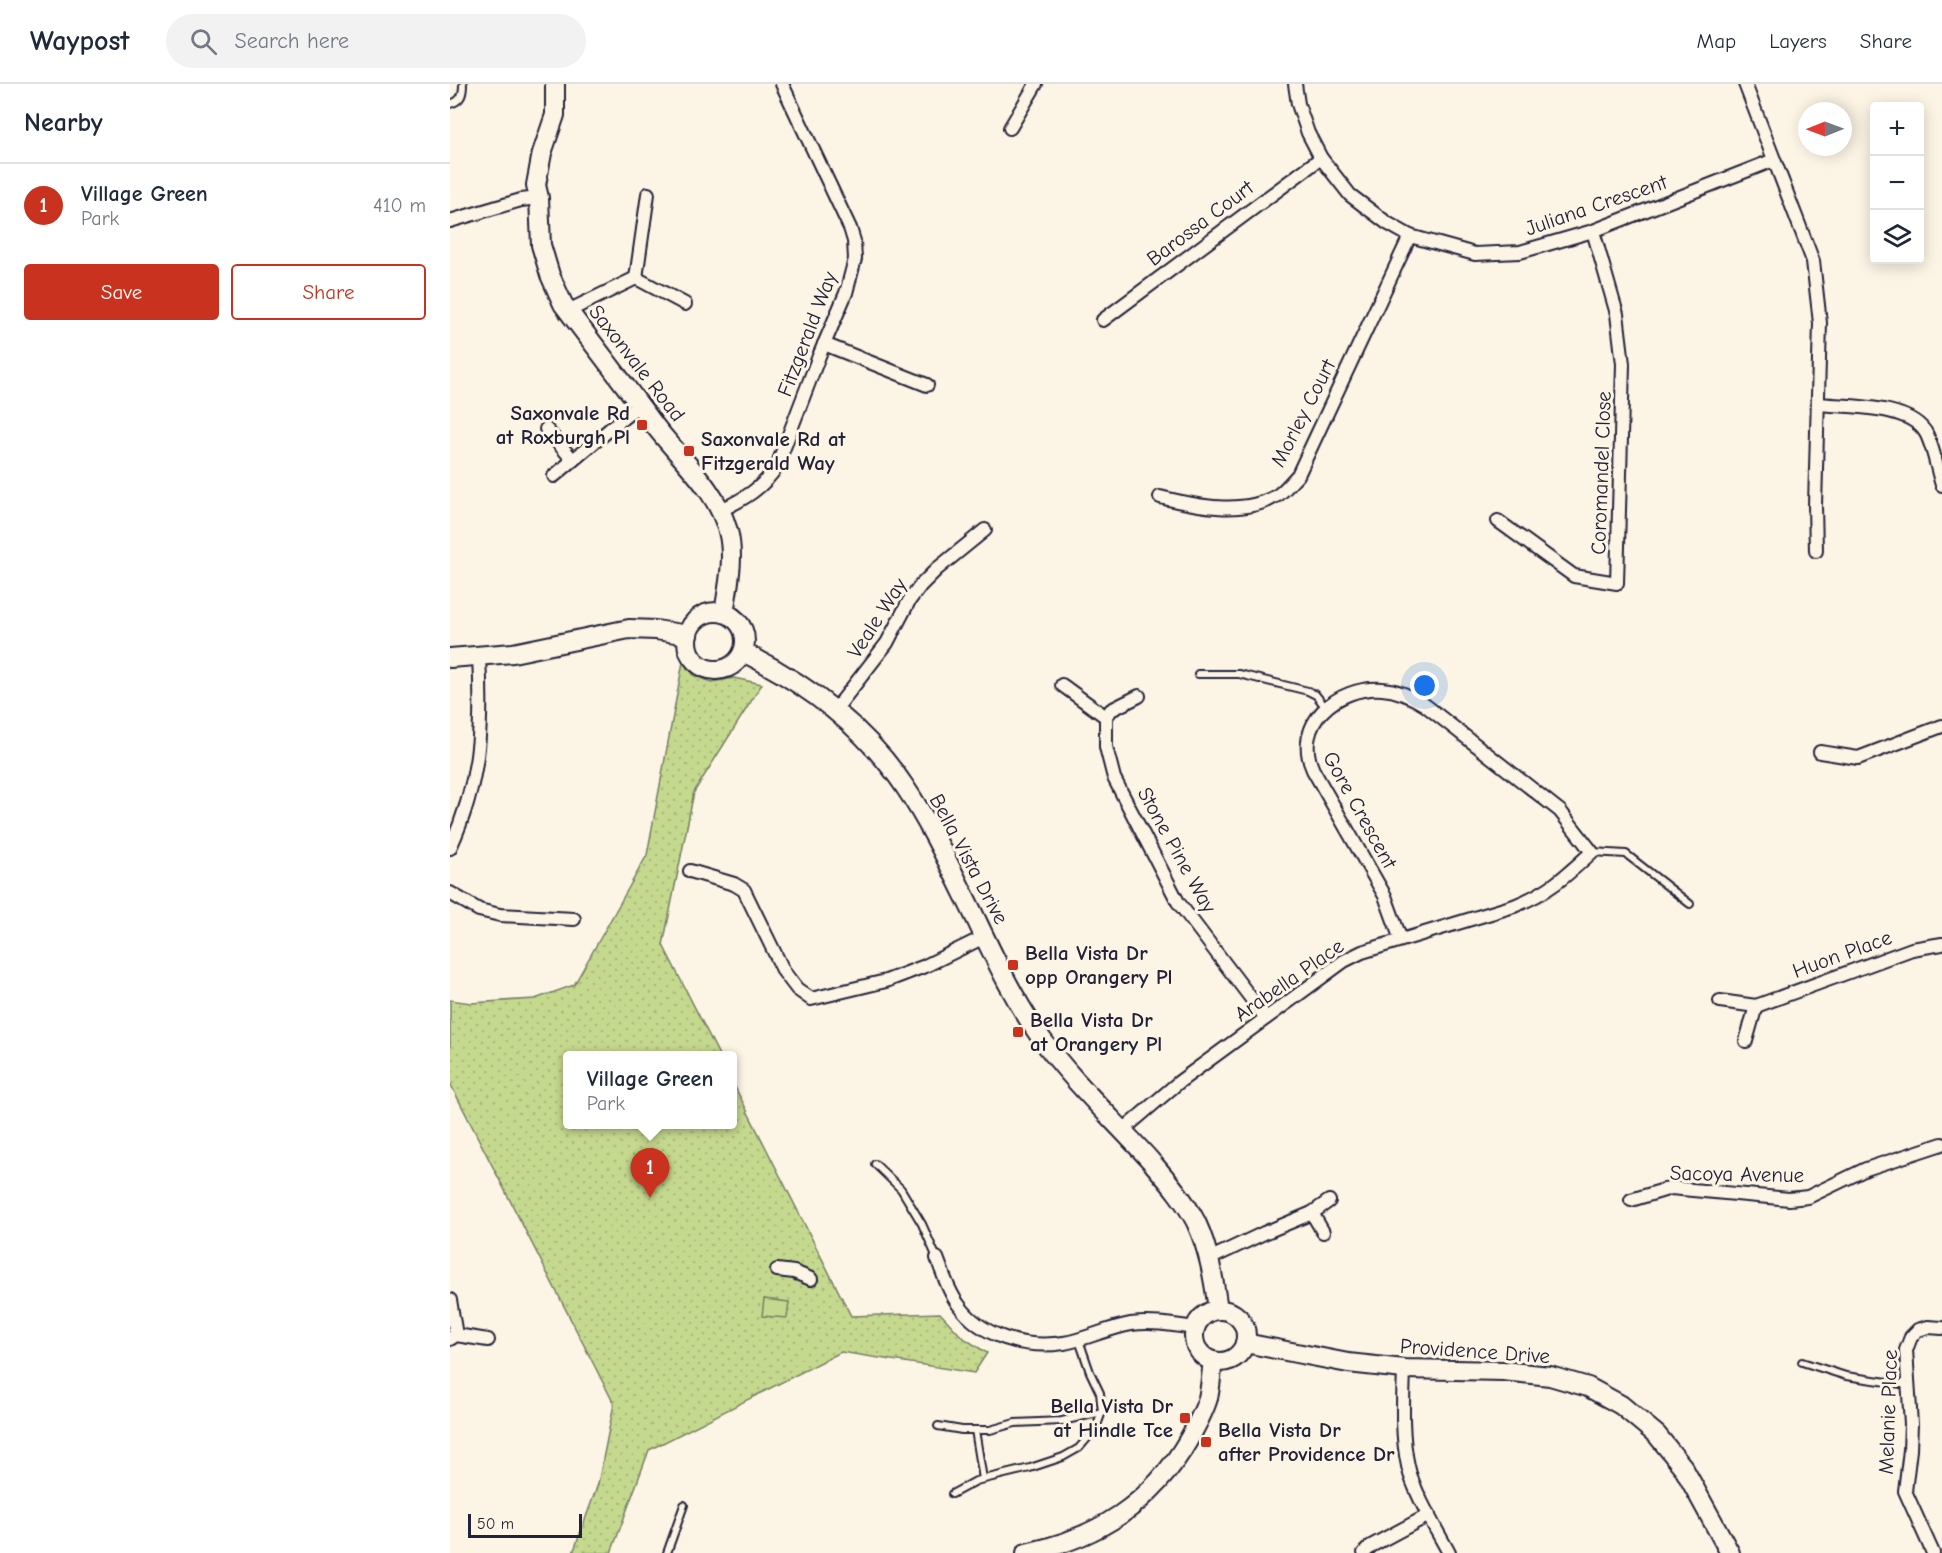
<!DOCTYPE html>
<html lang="en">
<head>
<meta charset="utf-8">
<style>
  :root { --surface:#fff; --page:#f2f2f3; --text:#1f2937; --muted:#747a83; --line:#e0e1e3; --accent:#c8321e }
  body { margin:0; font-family:"Comic Neue",sans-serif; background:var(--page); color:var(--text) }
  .controls { position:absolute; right:18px; top:18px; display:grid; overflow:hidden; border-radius:6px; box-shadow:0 3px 15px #0003 }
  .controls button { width:54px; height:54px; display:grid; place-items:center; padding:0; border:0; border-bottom:2px solid var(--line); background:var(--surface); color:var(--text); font:30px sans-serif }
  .compass { position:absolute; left:1348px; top:18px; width:54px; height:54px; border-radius:50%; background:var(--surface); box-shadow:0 3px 15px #0003; rotate:269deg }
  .scale { position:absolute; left:18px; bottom:15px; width:114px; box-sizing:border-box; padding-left:6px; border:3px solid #22223b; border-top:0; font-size:16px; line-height:21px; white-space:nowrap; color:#22223b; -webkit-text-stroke:4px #fcf5e5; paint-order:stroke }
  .you { position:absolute; left:975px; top:602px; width:21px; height:21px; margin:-15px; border:4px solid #fff; border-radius:50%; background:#1a73e8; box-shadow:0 0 0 9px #1a73e833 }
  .badge { display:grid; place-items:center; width:39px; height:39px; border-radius:50%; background:var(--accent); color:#fff; font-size:20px; font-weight:700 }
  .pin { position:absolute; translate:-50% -50px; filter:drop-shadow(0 2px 3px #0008) }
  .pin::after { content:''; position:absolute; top:32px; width:21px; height:18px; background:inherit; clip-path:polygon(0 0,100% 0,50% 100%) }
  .popup { position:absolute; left:113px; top:967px; width:174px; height:78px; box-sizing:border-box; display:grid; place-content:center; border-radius:6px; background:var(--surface); filter:drop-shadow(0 2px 4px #0005); font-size:20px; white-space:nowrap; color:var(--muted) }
  .popup b { font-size:22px; color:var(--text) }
  .popup::after { content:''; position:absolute; left:50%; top:100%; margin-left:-12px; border:12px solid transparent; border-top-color:var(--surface) }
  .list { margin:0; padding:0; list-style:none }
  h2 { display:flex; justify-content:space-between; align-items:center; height:78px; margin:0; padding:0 24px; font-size:26px }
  h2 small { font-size:20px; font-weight:400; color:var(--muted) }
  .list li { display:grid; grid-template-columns:39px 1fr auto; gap:18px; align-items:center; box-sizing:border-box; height:84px; padding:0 24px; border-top:2px solid var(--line) }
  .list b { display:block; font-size:22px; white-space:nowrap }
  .list p { margin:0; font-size:20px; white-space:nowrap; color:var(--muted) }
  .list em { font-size:20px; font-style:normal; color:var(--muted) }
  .actions { display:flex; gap:12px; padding:18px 24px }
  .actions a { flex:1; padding:14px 0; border:2px solid var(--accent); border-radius:6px; text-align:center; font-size:21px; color:var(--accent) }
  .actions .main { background:var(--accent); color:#fff }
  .icon { flex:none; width:33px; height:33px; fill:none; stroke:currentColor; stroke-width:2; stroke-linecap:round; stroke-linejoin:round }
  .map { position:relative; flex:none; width:1492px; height:1469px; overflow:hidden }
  header { display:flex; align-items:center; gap:36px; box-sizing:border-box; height:84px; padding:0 30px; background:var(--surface); border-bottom:2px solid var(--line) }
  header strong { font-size:28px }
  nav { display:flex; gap:33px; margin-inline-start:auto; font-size:21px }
  .search { width:420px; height:54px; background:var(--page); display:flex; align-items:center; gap:15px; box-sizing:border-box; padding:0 21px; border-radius:33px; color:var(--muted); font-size:22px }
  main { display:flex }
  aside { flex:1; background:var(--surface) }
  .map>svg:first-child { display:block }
</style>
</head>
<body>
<header>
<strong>Waypost</strong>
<div class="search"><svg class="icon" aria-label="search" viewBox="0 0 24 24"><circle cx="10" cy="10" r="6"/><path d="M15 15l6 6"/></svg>Search here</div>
<nav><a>Map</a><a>Layers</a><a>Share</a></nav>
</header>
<main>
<aside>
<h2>Nearby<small></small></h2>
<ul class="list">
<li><span class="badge">1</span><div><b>Village Green</b><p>Park</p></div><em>410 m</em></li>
</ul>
<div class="actions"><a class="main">Save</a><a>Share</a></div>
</aside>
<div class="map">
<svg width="1492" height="1469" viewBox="0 0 1492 1469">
  <defs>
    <pattern id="green-dots" width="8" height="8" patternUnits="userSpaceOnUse" patternTransform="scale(1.5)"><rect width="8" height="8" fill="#c5d98e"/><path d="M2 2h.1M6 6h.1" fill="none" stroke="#a9ba7b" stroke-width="1.8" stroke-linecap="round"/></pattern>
  </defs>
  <rect width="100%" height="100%" fill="#fcf5e5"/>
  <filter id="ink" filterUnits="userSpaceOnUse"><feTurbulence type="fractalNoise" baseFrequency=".0167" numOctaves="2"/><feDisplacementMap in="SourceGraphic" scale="12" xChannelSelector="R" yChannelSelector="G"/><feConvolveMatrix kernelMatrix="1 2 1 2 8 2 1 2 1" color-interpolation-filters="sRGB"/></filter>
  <g filter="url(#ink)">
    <polygon fill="url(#green-dots)" stroke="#747e64" stroke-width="1.5" points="233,578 245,592 262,598 284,594 312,600 244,708 213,861 269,971 118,972 118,1040 282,1040 283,999 401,1232 490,1229 512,1253 537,1269 524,1289 391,1268 199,1366 161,1469 123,1469 148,1400 164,1320 0,999 0,916 21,919 85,915 124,901 197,771"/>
    <polygon fill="#c5d98e" stroke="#747e64" stroke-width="1.5" points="314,1215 339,1218 337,1234 312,1232"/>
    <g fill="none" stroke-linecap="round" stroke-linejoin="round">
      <g stroke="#22223b" stroke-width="10">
        <g id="lane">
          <path d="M0,20C11,17 13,11 13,0"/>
          <polyline points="748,590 789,590 858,607 866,611 876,624"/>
          <polyline points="1142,768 1176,770 1240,820"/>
          <polyline points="425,1080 451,1105 472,1140 487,1174"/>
          <polyline points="1352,1278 1396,1292 1458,1301"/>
          <polyline points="488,1342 512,1346 540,1346 565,1339 612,1337 652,1328"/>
          <polyline points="525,1346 533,1395"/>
          <polyline points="502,1410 526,1397 580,1384 613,1373 629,1364 646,1344 652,1328 650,1309 640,1288 629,1256"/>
          <polyline points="217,1469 234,1421"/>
        </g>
      </g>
      <g stroke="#22223b" stroke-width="16">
        <g id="street">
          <polyline points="845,0 848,20 858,49 871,74 900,111 937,139 960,152 1025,170 1070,168 1143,147 1324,76"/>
          <polyline points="1295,0 1363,177 1370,239 1365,421 1366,467"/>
          <polyline points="560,44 586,0"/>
          <polyline points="0,137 71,116 89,114"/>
          <polyline points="186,194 198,110"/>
          <polyline points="118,227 186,194 235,220"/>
          <polyline points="653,236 871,74"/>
          <polyline points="374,260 477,301"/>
          <path d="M1368,320C1398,323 1462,320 1477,351C1484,366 1487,385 1492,401"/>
          <polyline points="96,345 123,376"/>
          <polyline points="104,392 190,320"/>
          <path d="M710,413C746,422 794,432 828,411C835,406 842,397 848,391L960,152"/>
          <path d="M271,426C294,415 313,404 327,382L369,272L396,209L405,175L404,157L400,144L332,0"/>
          <polyline points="1048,437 1124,492 1167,499 1173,280 1167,230 1143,147"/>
          <polyline points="612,601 656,633"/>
          <polyline points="689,612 661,626 656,633 656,663 664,694 728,818 816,934"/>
          <polyline points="385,626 437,559 459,517 471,501 487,485 535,446"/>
          <polyline points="1370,668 1408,674 1492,642"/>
          <path d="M0,764C30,699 33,643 29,573"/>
          <polyline points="240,787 284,800 294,806 334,888 347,905 361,915 436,897 475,882 534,853"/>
          <polyline points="0,809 29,826 50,831 124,835"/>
          <polyline points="1270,917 1306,922 1462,865 1492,860"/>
          <polyline points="1296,957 1306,922"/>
          <path d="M673,1046L729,998L894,877L912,868L1064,822C1099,808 1115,793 1142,768L1110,727L975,621C961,612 948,606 932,605C887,602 842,640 863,686L935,812L951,856"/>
          <polyline points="1181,1116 1221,1104 1339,1115 1358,1113 1416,1085 1492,1060"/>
          <polyline points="862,1129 873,1148"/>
          <path d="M487,1174C493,1189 498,1207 508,1220C531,1253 575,1265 614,1259C637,1255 658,1244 681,1240C702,1237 724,1241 745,1244"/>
          <polyline points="759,1175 814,1149 862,1129 879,1117"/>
          <polyline points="327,1186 344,1188 361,1195"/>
          <polyline points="0,1216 6,1251"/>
          <polyline points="0,1255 6,1251 38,1256"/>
          <path d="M954,1285C953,1318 951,1350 958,1382C963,1407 986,1445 999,1469"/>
          <polyline points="914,1469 921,1462 979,1431"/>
          <polyline points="1483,1469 1455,1407 1460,1366 1461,1340 1456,1266 1461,1253 1468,1246 1478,1243 1492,1244"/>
        </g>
      </g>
      <g stroke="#22223b" stroke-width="22">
        <g id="secondary">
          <path d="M105,0V31L92,69L86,101L89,114L91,161L100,191L113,220C144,261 175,301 205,342C231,376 266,404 278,447C285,473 278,503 274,529"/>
          <circle cx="266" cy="557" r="29"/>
          <path d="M293,568C357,600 415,643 455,703C482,743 502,787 524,831C544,873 564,916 591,954C623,998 664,1036 700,1076C717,1096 734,1115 746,1138C759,1166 764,1196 768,1226"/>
          <polyline points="0,574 63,569 179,545 206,546 238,551"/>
          <circle cx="770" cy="1252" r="26"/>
          <polyline points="795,1259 898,1279 954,1285 1053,1287 1100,1292 1138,1303 1171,1321 1207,1351 1233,1383 1280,1469"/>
          <path d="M576,1469C647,1454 702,1420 739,1355C746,1342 754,1328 758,1314C761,1302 761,1289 763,1277"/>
        </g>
      </g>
      <use href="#lane" stroke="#fcf5e5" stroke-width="6"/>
      <use href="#street" stroke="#fcf5e5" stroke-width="12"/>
      <use href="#secondary" stroke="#fcf5e5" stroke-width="18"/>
    </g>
  </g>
  <g fill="#c8321e" stroke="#fcf5e5" stroke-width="2">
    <rect x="186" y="335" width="12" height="12" rx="3"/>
    <rect x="233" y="361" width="12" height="12" rx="3"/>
    <rect x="557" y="875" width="12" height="12" rx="3"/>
    <rect x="562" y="942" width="12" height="12" rx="3"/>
    <rect x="729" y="1328" width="12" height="12" rx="3"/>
    <rect x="750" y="1352" width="12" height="12" rx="3"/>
  </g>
  <g text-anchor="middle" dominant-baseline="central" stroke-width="6" stroke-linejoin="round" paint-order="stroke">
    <g font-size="21" fill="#22223b" stroke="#fcf5e5">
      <text transform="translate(1146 121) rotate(-19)">Juliana Crescent</text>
      <text transform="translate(750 139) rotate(-37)">Barossa Court</text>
      <text transform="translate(357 250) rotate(-69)">Fitzgerald Way</text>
      <text transform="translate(187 279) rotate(52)">Saxonvale Road</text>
      <text transform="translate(853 329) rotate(-63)">Morley Court</text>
      <text transform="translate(1151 389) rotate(-88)">Coromandel Close</text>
      <text transform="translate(427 534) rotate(-57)">Veale Way</text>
      <text transform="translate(910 726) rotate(61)">Gore Crescent</text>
      <text transform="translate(727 766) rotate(61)">Stone Pine Way</text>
      <text transform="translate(519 775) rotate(62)">Bella Vista Drive</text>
      <text transform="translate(1392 870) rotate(-20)">Huon Place</text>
      <text transform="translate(839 896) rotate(-35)">Arabella Place</text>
      <text transform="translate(1287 1090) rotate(1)">Sacoya Avenue</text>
      <text transform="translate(1025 1267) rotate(4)">Providence Drive</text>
      <text transform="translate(1438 1328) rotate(-88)">Melanie Place</text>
    </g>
    <g font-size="21" font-weight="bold" fill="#22223b" stroke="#fcf5e5" text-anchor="start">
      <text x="180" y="329" text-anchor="end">Saxonvale Rd<tspan x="180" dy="24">at Roxburgh Pl</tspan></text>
      <text x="251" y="355">Saxonvale Rd at<tspan x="251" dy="24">Fitzgerald Way</tspan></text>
      <text x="575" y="869">Bella Vista Dr<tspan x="575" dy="24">opp Orangery Pl</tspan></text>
      <text x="580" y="936">Bella Vista Dr<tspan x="580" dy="24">at Orangery Pl</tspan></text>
      <text x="723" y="1322" text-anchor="end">Bella Vista Dr<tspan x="723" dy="24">at Hindle Tce</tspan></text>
      <text x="768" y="1346">Bella Vista Dr<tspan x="768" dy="24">after Providence Dr</tspan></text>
    </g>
  </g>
</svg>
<div class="controls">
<button>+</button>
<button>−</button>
<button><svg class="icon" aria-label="layers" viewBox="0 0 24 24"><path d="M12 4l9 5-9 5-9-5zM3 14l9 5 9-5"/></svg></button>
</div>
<svg class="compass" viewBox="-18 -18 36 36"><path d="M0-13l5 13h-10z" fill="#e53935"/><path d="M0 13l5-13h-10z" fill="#747a83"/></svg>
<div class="scale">50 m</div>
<div class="you"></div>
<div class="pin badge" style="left:200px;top:1114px">1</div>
<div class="popup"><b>Village Green</b>Park</div>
</div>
</main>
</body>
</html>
